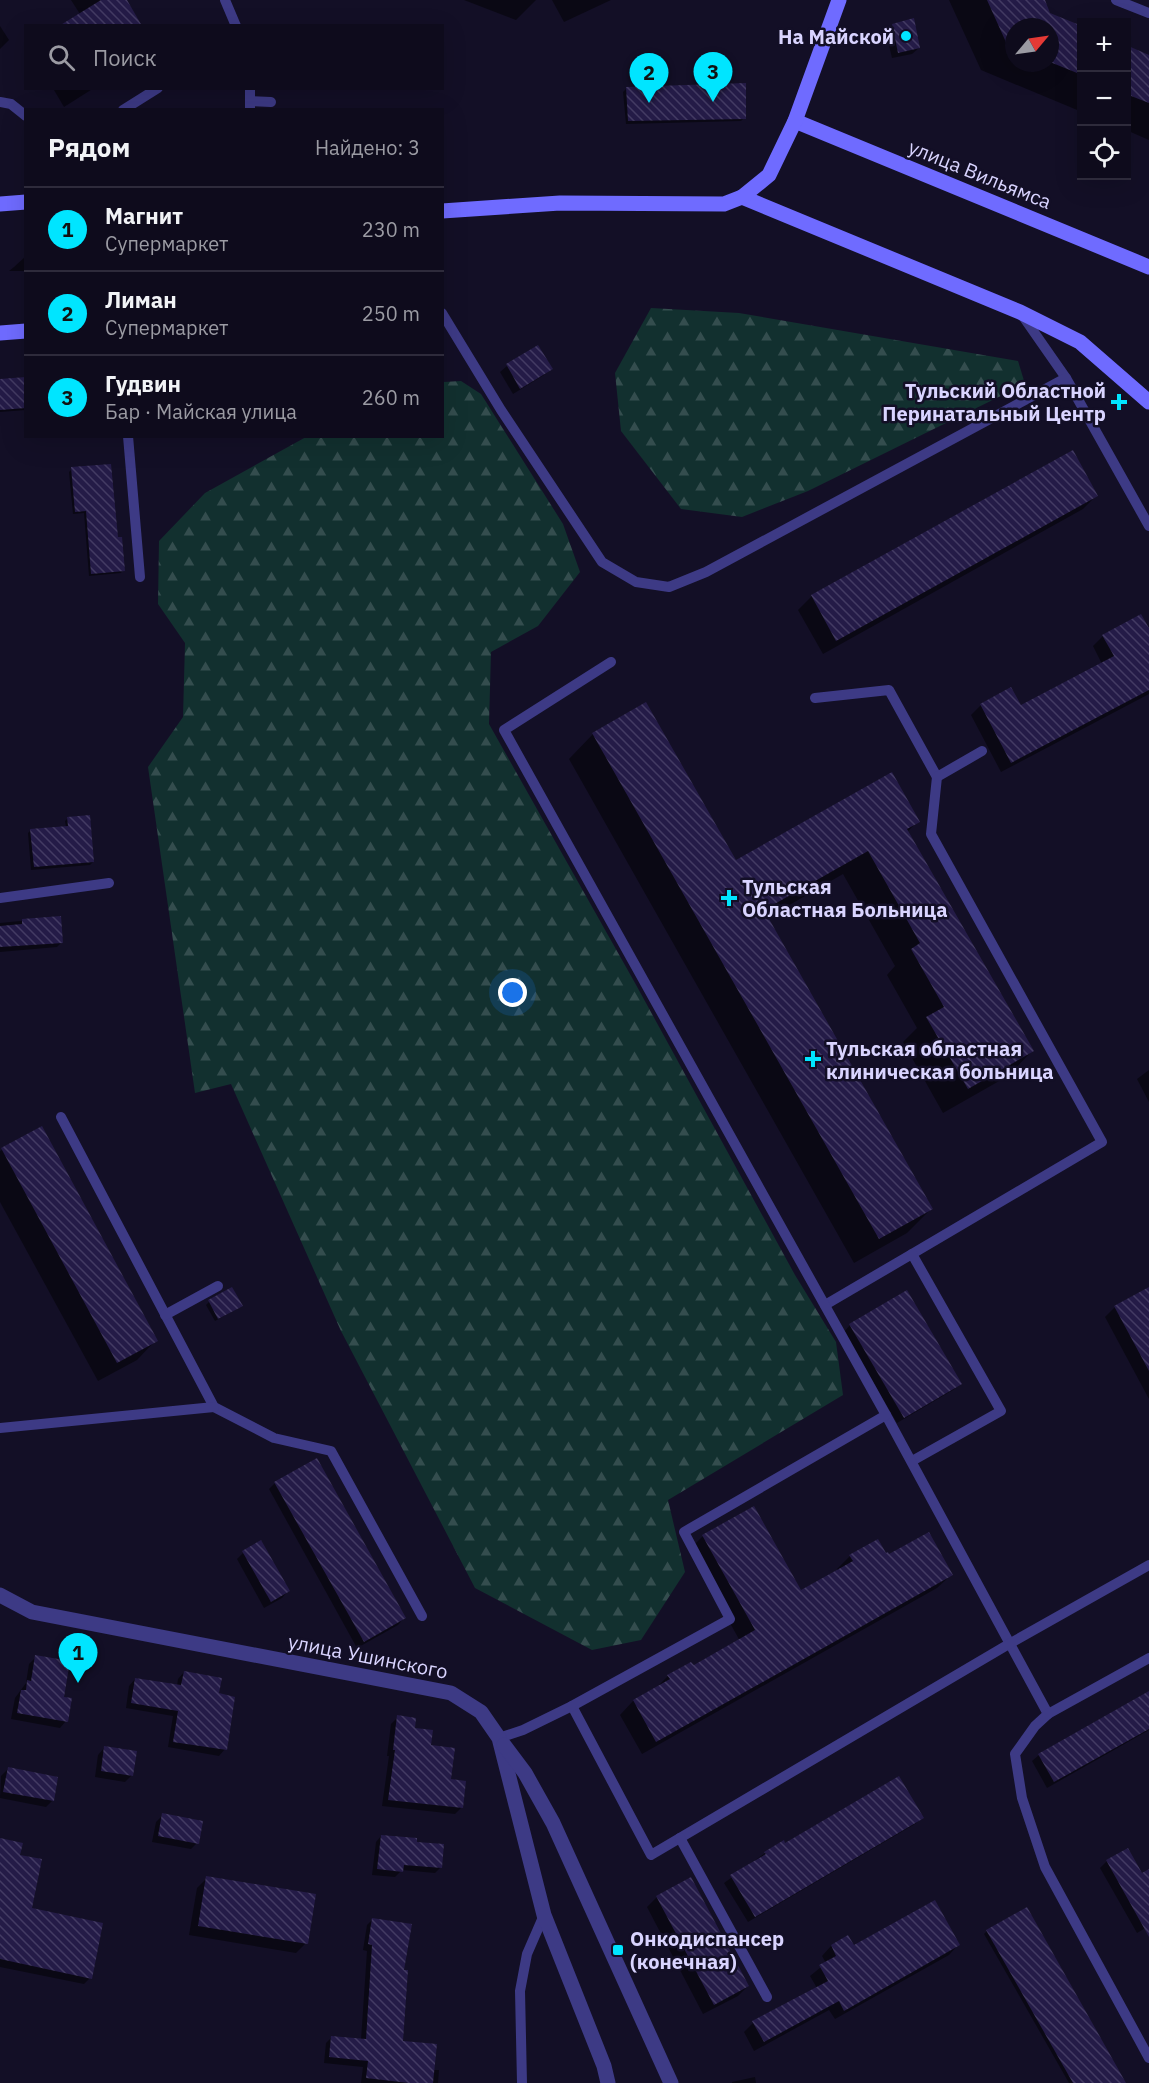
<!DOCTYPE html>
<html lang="ru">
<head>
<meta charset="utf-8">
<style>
  :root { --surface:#0e0b1c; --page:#1c1929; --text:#f1f3f6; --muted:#9b9ba3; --line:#2e2b3b; --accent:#00e5ff }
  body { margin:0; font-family:"IBM Plex Sans",sans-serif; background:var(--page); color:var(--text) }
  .controls { position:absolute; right:18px; top:18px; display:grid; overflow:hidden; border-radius:0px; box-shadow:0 6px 24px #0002 }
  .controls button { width:54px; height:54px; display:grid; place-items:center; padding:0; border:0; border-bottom:2px solid var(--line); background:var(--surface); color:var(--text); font:30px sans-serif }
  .compass { position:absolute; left:1005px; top:18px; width:54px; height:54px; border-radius:50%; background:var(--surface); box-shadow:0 6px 24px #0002; rotate:61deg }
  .you { position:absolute; left:513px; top:993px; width:21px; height:21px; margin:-15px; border:4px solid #fff; border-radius:50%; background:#1a73e8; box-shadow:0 0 0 9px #1a73e833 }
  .badge { display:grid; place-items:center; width:39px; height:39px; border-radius:50%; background:var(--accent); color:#111; font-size:20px; font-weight:700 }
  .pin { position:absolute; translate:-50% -50px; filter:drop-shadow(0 2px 3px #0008) }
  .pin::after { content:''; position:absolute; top:32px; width:21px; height:18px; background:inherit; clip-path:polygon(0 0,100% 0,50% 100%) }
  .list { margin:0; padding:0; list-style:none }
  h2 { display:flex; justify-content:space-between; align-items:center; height:78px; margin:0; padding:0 24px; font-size:26px }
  h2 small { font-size:20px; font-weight:400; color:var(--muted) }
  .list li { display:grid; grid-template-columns:39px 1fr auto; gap:18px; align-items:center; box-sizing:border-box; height:84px; padding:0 24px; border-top:2px solid var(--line) }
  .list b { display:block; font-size:22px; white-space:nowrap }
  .list p { margin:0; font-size:20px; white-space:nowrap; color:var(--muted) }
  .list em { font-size:20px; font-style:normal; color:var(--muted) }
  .icon { flex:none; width:33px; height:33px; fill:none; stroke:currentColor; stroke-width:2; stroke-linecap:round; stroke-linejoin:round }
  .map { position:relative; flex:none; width:1149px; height:2083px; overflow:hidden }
  .search { position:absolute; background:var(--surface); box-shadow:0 6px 24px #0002; left:24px; top:24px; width:420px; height:66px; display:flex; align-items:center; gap:15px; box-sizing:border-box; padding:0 21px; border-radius:0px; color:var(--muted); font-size:22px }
  .panel { position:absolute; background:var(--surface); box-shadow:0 6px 24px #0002; left:24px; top:108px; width:420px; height:330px; border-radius:0px }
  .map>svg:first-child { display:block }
</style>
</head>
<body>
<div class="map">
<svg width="1149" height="2083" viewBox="0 0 1149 2083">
  <defs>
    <pattern id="forest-firs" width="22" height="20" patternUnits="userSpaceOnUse" patternTransform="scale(1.5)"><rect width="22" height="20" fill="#12302f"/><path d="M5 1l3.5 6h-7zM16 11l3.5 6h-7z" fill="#344d4e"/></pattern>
    <pattern id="building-back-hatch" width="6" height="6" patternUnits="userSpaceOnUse" patternTransform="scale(1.5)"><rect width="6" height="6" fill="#241b47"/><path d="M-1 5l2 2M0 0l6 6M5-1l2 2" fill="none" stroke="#433b63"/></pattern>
  </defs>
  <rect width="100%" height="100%" fill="#130f26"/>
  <g fill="url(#forest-firs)">
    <polygon points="651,308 739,313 1018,361 1025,384 808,491 742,517 681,509 621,431 615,373"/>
    <polygon points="461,381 481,394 563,524 580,572 538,626 491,652 489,724 635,983 795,1275 836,1342 843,1395 668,1500 685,1572 641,1640 592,1650 475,1588 341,1331 231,1084 195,1093 148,767 183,717 185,643 158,604 159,541 205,493 306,437 442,436 443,382"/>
  </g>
  <g fill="#0007" fill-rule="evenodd">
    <polygon points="71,0 125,0 80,14"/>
    <polygon points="464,0 536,0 516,20"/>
    <polygon points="552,0 611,0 564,22"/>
    <path d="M949,0H1043L1049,14L1082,28V112L981,70ZM1014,27H1050V63H1014Z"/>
    <polygon points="893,25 919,48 912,54 892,58 886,32"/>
    <polygon points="0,26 9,40 0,49"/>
    <polygon points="1126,47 1149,56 1149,140 1126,130"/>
    <polygon points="55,88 94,88 64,107 54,90"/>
    <polygon points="626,89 744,118 741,121 626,124 623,92"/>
    <polygon points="26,256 26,271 9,271 14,267"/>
    <polygon points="537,347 551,369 544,375 513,394 500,372 507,366"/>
    <polygon points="26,378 26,410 0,412 0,380"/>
    <polygon points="1072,452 1096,496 1083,509 823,654 798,610 812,596"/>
    <polygon points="72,469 116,539 123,570 121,573 89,576 84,513 73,514 69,472"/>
    <polygon points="1149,632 1149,694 1001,772 971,715 981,705 1020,707 1102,664 1093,646 1103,636"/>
    <polygon points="593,734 735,862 918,821 907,832 1032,1051 1008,1076 943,1113 903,1042 917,1028 887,975 895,966 843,874 767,918 931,1209 907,1233 854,1263 569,759"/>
    <polygon points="68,818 93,862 90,865 31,870 28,833 31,830 66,827 65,821"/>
    <polygon points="60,917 62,942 57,947 0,952 0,923"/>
    <polygon points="1149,1070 1149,1102 1137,1079"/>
    <polygon points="41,1128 156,1340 137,1360 98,1381 0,1202 0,1151"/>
    <polygon points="1149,1289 1149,1399 1105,1317 1115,1307"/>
    <polygon points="209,1302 238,1308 215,1321 206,1305"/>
    <polygon points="850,1325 960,1384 953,1390 897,1423 844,1332"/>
    <polygon points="275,1483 404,1618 398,1625 357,1648 269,1489"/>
    <polygon points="754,1508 801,1593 838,1572 837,1569 850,1556 885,1555 951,1575 937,1588 642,1754 620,1715 633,1701 656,1688 668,1676 693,1667 740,1641 689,1550 702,1537"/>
    <polygon points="243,1553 288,1591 282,1598 264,1608 237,1559"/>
    <polygon points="36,1657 62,1698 66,1721 60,1728 11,1719 15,1698 26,1683 29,1664"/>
    <polygon points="184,1672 217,1694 225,1749 219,1756 168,1747 173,1716 126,1708 129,1686 135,1679 177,1686 178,1679"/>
    <polygon points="1149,1693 1149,1730 1047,1788 1032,1761 1039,1755"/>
    <polygon points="398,1717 413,1729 429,1746 449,1780 461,1808 455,1814 382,1806 389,1756 387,1756 391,1724"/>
    <polygon points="104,1748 132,1775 125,1782 95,1777 98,1755"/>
    <polygon points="8,1769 52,1801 46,1807 0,1798 1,1776"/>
    <polygon points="163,1815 197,1843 191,1849 152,1842 156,1822"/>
    <polygon points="922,1818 915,1824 748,1922 724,1883 765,1853 783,1842 785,1845"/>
    <polygon points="381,1836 416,1844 441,1867 435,1873 402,1870 395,1877 372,1875 376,1842"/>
    <polygon points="0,1840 18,1856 30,1910 90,1978 84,1984 0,1967"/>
    <polygon points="1127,1850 1141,1875 1149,1870 1149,1926 1137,1933 1100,1868 1107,1861"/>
    <polygon points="207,1878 306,1943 296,1953 189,1935 197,1888"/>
    <polygon points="657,1897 748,1986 738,1996 703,2014 647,1907"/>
    <polygon points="373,1919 403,1971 402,2042 433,2070 439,2070 438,2083 361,2083 363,2067 324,2063 326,2043 332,2037 361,2040 367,1951 363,1950 367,1925"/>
    <polygon points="987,1931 1125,2083 1069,2083 984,1934"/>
    <polygon points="848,1937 854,1947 958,1945 949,1955 835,2019 829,2010 754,2051 744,2032 753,2023 817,1988 810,1976 826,1963 822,1956 831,1946"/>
    <polygon points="755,2077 756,2083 732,2083 732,2082"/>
  </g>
  <g fill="url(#building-back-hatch)">
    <polygon points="101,0 127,0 142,26 59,26"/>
    <polygon points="987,0 1045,0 1050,13 1082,26 1082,75 1050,62 1050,27 1014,27 1014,60"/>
    <polygon points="914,18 920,48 898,53 892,24"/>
    <polygon points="1126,45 1149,55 1149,103 1126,94"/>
    <polygon points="746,83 746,119 628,121 626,87"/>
    <polygon points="538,345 553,369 520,389 506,364"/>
    <polygon points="26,377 26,408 0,410 0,379"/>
    <polygon points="1073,450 1098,496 836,641 811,595"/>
    <polygon points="111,464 118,537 122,537 125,571 91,574 86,511 75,512 71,467"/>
    <polygon points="1141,614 1149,628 1149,690 1011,763 980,704 1011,687 1021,705 1114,656 1102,635"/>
    <polygon points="646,702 736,860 892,772 920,822 907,829 1034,1051 968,1089 926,1017 944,1007 911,949 920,943 868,851 764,910 933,1209 879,1239 592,733"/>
    <polygon points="90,815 94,862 34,867 30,829 68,826 67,817"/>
    <polygon points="61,916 63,943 0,947 0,926 22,924 22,919"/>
    <polygon points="42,1126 158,1341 117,1363 1,1148"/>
    <polygon points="232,1287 243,1306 218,1319 208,1300"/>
    <polygon points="1149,1287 1149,1371 1114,1306"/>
    <polygon points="907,1290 962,1384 904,1418 849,1324"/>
    <polygon points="317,1458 406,1618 364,1642 274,1482"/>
    <polygon points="754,1506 801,1590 853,1561 849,1555 878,1539 886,1553 888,1552 889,1554 929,1532 953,1575 656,1742 633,1700 670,1679 667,1675 691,1662 694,1665 755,1630 702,1535"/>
    <polygon points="261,1540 290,1591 271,1602 242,1551"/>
    <polygon points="35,1655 70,1661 64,1697 72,1698 68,1722 17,1713 21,1690 26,1690 27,1680 31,1681"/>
    <polygon points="184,1671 222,1678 219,1693 235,1697 227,1750 173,1742 178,1711 131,1703 135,1678 181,1685"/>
    <polygon points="1149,1691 1149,1729 1054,1782 1038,1754"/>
    <polygon points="397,1715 416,1718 415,1728 433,1730 431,1745 455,1748 451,1779 466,1781 463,1808 388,1800 395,1750 393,1750"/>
    <polygon points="104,1746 137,1751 133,1776 101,1771"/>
    <polygon points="8,1767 58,1777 54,1801 3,1792"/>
    <polygon points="899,1776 924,1818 755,1917 730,1875 766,1854 764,1852 784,1840 785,1843"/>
    <polygon points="162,1813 203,1821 199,1844 158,1836"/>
    <polygon points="381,1835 417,1838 417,1842 444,1844 442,1868 404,1865 403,1872 377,1869"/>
    <polygon points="0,1838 23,1843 20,1855 42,1859 32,1908 103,1923 92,1979 0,1959"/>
    <polygon points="1128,1848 1142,1873 1149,1869 1149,1937 1106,1860"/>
    <polygon points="206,1876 316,1894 308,1944 198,1926"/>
    <polygon points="691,1877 749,1986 714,2005 656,1896"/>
    <polygon points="935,1900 960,1945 844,2011 839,2001 764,2042 752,2021 828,1981 819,1965 836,1956 831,1945 848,1935 854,1945"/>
    <polygon points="1027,1907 1126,2083 1073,2083 986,1930"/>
    <polygon points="372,1918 412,1924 404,1970 408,1970 403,2041 437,2044 433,2083 409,2083 366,2078 368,2061 329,2057 331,2036 366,2039 372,1945 368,1944"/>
  </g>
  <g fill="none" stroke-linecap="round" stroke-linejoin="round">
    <g stroke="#3d3a85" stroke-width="10">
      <polyline points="225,0 236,26"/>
      <polyline points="1116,0 1149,13"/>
      <polyline points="250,101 271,102"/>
      <polyline points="0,102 11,104 26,116"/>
      <polyline points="123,110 158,88"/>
      <polyline points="250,110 250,88"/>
      <polyline points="1020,312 1066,378 1149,526"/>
      <polyline points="442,313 501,410 602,562 636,582 669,587 706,572 1066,378"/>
      <polyline points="128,436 140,577"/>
      <polyline points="815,698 889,690 937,777"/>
      <polyline points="0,898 109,883"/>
      <polyline points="61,1117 214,1407 274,1438 331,1451 422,1616"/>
      <polyline points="912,1254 1102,1142 931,834 937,777 982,751"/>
      <polyline points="825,1305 912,1254 1001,1411 912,1461"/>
      <polyline points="165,1315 218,1286"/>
      <polyline points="886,1415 1048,1714"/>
      <polyline points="0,1428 214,1407"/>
      <polyline points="1149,1658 1048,1714 1035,1726 1015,1754 1022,1798 1045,1867 1149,2058"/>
      <polyline points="572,1706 651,1855 1009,1644 1149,1565"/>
      <polyline points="499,1738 523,1730 572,1706 730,1619 684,1532 886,1415 504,730 611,662"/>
      <polyline points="680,1838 767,1997"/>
      <polyline points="522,2083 520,1991 527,1954 544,1915"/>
    </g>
    <g stroke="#3d3a85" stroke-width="15">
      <polyline points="0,1595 32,1612 451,1693 481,1712 499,1738 544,1915 604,2066 608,2083"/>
      <polyline points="504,1745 525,1773 553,1823 671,2083"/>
    </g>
    <g stroke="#6f6bff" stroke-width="15">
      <polyline points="795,121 1149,267"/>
      <polyline points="742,197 1020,312 1080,342 1149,402"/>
      <polyline points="0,204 26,202"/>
      <polyline points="442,211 560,203 724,204 742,197 769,175 795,121 839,0"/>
      <polyline points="0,333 26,331"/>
    </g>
  </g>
  <g fill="#00e5ff" stroke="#130f26" stroke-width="2">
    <circle cx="906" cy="36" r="6"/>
    <path d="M1116 393h6v6h6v6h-6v6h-6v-6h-6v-6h6z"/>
    <path d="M726 889h6v6h6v6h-6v6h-6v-6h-6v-6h6z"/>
    <path d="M810 1050h6v6h6v6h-6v6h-6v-6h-6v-6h6z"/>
    <rect x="612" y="1944" width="12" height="12" rx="3"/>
  </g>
  <g text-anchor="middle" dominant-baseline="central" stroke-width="5" stroke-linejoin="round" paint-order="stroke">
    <g font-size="20" font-weight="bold" fill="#d9d4ff" stroke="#130f26" text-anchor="start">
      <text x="894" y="36" text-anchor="end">На Майской</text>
      <text x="1106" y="390" text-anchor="end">Тульский Областной<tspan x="1106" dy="23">Перинатальный Центр</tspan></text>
      <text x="742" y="886">Тульская<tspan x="742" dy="23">Областная Больница</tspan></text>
      <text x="826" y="1048">Тульская областная<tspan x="826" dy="23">клиническая больница</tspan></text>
      <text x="630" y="1938">Онкодиспансер<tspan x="630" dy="23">(конечная)</tspan></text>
    </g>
    <g font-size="20" fill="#d9d4ff" stroke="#130f26">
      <text transform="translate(980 174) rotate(22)">улица Вильямса</text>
      <text transform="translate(368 1656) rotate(11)">улица Ушинского</text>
    </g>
  </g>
</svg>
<div class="controls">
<button>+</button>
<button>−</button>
<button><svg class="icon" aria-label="locate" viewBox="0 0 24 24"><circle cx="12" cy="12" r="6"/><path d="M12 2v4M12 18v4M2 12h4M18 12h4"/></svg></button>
</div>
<svg class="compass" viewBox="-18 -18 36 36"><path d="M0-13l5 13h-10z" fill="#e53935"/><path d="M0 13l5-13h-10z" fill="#9b9ba3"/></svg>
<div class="you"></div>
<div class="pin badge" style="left:78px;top:1683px">1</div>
<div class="pin badge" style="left:649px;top:103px">2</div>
<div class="pin badge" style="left:713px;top:102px">3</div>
<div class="search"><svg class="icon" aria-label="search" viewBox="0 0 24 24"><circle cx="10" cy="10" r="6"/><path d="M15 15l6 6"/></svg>Поиск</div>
<section class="panel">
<h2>Рядом<small>Найдено: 3</small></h2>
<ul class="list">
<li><span class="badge">1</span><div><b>Магнит</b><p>Супермаркет</p></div><em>230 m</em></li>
<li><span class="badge">2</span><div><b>Лиман</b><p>Супермаркет</p></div><em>250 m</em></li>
<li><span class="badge">3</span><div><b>Гудвин</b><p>Бар · Майская улица</p></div><em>260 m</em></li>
</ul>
</section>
</div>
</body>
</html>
